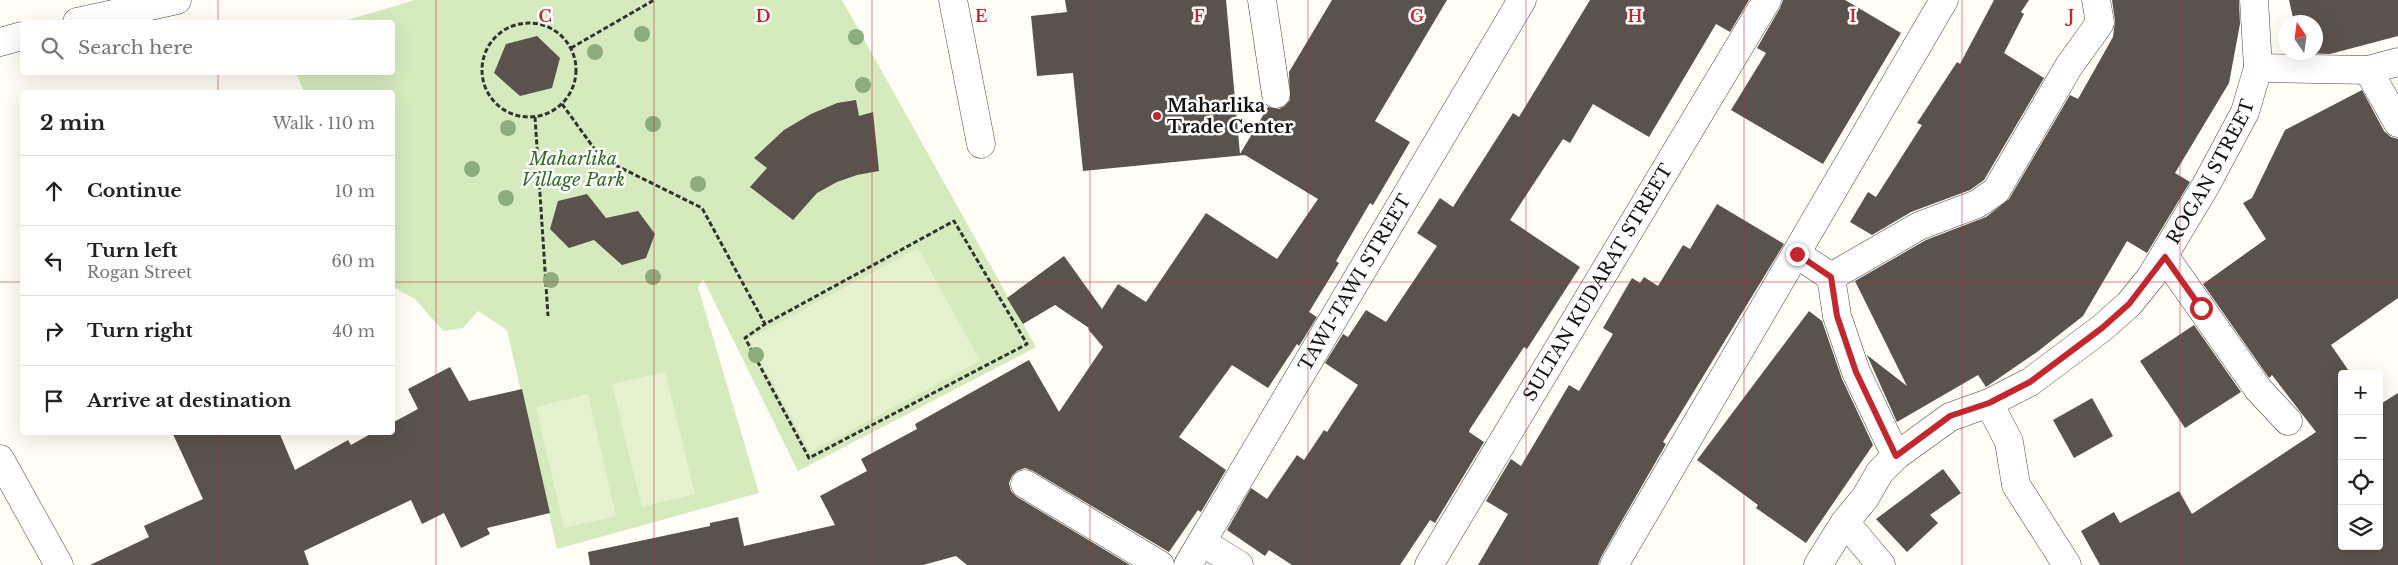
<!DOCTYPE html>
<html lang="en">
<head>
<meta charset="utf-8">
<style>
  :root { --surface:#fff; --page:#f6f6f6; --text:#202124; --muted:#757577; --line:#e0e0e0 }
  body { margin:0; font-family:"Libre Baskerville",serif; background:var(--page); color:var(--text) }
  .controls { position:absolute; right:15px; bottom:15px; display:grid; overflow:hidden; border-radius:5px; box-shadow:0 5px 20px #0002 }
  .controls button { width:45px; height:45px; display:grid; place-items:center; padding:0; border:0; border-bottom:1px solid var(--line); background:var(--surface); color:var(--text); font:25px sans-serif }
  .compass { position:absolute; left:2278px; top:15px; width:45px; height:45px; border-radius:50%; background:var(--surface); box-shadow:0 5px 20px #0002; rotate:347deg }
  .stop { position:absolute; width:15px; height:15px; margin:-11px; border:4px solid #c4262e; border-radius:50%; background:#fff }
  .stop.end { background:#c4262e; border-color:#fff; box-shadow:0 1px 5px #0008 }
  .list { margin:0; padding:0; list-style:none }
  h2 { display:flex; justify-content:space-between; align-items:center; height:65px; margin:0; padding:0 20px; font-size:21px }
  h2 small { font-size:16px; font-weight:400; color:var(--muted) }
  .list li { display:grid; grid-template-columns:32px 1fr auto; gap:15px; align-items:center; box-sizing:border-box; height:70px; padding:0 20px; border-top:1px solid var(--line) }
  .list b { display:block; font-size:19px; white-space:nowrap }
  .list p { margin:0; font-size:16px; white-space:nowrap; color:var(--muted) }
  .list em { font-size:16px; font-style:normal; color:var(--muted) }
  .icon { flex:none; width:28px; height:28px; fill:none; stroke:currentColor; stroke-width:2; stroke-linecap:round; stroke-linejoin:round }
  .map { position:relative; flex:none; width:2398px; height:565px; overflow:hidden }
  .search { position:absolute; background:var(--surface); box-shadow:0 5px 20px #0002; left:20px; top:20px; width:375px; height:55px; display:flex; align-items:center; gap:12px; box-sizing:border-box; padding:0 18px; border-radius:5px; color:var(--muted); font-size:19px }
  .panel { position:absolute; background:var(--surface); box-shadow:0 5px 20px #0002; left:20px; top:90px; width:375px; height:345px; border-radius:5px }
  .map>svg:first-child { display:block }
</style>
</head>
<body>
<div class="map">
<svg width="2398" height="565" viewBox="0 0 2398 565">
  <rect width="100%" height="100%" fill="#fffdf5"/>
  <polygon fill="#d5ebbd" points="415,0 842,0 1036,347 798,471 703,279 698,287 759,493 557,549 507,330 478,311 463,328 443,331 415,299 393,287 392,92 304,92 296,73 392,72 392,22 341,22"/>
  <g fill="#e6f2cf">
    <polygon points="918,248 980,361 810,452 749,339"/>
    <polygon points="665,372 695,494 642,507 612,384"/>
    <polygon points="588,394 616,516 564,528 536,407"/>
  </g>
  <g fill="#5a524d">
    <polygon points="1065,0 1226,0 1240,154 1268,107 1279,109 1285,106 1290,100 1289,72 1332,0 1447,0 1375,121 1410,142 1373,205 1370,203 1336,261 1339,263 1309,312 1317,317 1299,346 1297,344 1268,388 1232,365 1179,437 1226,470 1201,512 1198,510 1169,552 1033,471 1025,468 1017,471 1012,476 1009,483 1011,491 1017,497 1130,565 967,565 956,556 923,565 590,565 588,552 710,526 710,523 738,517 744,546 835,525 820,496 867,471 861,459 917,429 915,424 1029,360 1059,412 1103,347 1088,329 1089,328 1055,305 1023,324 1007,298 1064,256 1102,309 1118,284 1146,302 1206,213 1277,259 1318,199 1245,155 1083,171 1073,73 1037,76 1031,16 1067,12"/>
    <polygon points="1590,0 1749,0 1730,32 1716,24 1649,137 1593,104 1570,143 1563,139 1510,220 1580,267 1527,349 1524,347 1470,429 1469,432 1484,442 1435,523 1430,520 1400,565 1292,565 1269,550 1265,556 1227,530 1251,488 1267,499 1297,455 1304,460 1324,430 1327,432 1358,385 1325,363 1343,334 1348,337 1366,310 1386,322 1437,246 1417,233 1440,198 1453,207 1513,113 1519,117"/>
    <polygon points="1783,0 1845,0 1901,33 1823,164 1731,110 1766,53 1757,48 1780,8"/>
    <polygon points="1994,0 2029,0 2021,12 2024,14 2004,53 2044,78 1984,180 1970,190 1911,212 1872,235 1850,222 1868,192 1876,197 1922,125 1917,123 1957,62 1960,64"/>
    <polygon points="2112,0 2239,0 2240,24 2229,83 2175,173 2190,182 2147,253 2127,241 2083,316 2037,352 1986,387 1978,375 1897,422 1867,355 1907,386 1855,281 1926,240 1986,217 2009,199 2070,95 2078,99 2113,37 2115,21"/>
    <polygon points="2289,0 2398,0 2398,36 2330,54 2302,53 2316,52 2316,22 2294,22"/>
    <polygon points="537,36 560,58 552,88 520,96 494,73 506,44"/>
    <polygon points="2362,90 2384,131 2391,137 2398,139 2398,298 2331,345 2351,374 2342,374 2342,546 2379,546 2379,405 2398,393 2398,565 2100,565 2081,531 2114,512 2120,523 2179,491 2192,514 2316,432 2272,375 2269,378 2203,284 2266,239 2243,203 2252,198 2285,130"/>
    <polygon points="856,100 859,116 873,112 879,171 857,175 837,182 817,193 793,220 750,187 767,168 754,158 784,130 811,114 837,103"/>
    <polygon points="587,194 606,218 638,211 655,234 646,258 622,265 594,240 569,248 550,229 558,201"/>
    <polygon points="1717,204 1784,244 1663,442 1666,444 1601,557 1598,565 1478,565 1508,514 1486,501 1511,459 1521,466 1569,385 1579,391 1613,334 1603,328 1632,278 1640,283 1644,277 1658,286 1683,245 1690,249"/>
    <polygon points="1809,311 1822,321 1842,379 1873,445 1806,543 1756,508 1758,505 1697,460"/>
    <polygon points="2194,325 2241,392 2185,428 2140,361"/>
    <polygon points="450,367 469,401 522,389 550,513 487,528 490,534 461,548 444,513 422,524 411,500 304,551 309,565 90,565 149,537 144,526 203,499 172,432 279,432 295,470 348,440 351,445 374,432 392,432 392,423 418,409 408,389"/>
    <polygon points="2092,398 2113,436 2074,458 2053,420"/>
    <polygon points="1943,469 1961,493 1930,515 1938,523 1907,552 1876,519"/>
  </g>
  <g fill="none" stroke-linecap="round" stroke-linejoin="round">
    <g stroke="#444" stroke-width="29">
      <g id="minor">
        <polyline points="953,0 981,144"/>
        <polyline points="1262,0 1276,94"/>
        <polyline points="77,22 177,0"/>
        <polyline points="0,42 22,36"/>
        <polyline points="2258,68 2368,70 2398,62"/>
        <polyline points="2368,70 2398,123"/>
        <polyline points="1797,254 1831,277 1837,316 1856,372 1896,456"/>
        <polyline points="2165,257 2258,389 2288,421"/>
        <polyline points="1831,277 1919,226 1977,204 1996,191 2069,66 2100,23 2096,0"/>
        <polyline points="1989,403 2009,442 2016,485 2067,565"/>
        <polyline points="0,459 59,565"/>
        <polyline points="1025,484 1160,565"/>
        <polyline points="1845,522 1881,565"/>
        <polyline points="1202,542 1239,565"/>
        <path id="s1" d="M1188,565L1522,0"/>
        <path id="s2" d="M1429,565L1767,0"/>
        <polyline points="1614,565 1944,0"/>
        <path id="s3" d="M1818,565L1845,522L1865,498L1880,472L1896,456L1950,417L1989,403L2030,382L2102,328L2129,304L2151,277L2206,185L2245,112L2258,68L2254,0"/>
      </g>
    </g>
    <g stroke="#333" stroke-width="3" stroke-dasharray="5 2.5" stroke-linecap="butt">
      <circle cx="529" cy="70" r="47"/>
      <polyline points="571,48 654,0"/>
      <polyline points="562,104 601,158 702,208 765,324 954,221 1027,344 809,458 745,338 765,324"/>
      <polyline points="535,117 548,316"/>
    </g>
    <use href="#minor" stroke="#fff" stroke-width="28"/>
  </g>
  <g fill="#8dad7f">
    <circle cx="642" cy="34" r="8"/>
    <circle cx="856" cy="37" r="8"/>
    <circle cx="595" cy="52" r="8"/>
    <circle cx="863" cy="85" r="8"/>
    <circle cx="653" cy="124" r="8"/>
    <circle cx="508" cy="128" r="8"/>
    <circle cx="472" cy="169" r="8"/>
    <circle cx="698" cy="184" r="8"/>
    <circle cx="506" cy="198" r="8"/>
    <circle cx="653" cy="277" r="8"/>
    <circle cx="551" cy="280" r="8"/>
    <circle cx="756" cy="355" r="8"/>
  </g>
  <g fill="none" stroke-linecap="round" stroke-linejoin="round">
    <polyline stroke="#c4262e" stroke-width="6" points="1797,254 1831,277 1837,316 1856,372 1896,456 1950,416 1989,403 2030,382 2102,328 2129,304 2165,257 2201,308"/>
  </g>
  <path fill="none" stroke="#c4262e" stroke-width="1" stroke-opacity="0.55" d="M218,0V22M436,0V565M654,0V565M872,0V565M1090,0V565M1308,0V565M1526,0V565M1744,0V565M1962,0V565M2180,0V565M218,72V92M0,282H22M392,282H2398M218,432V565"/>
  <circle fill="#c4262e" stroke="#fff" stroke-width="2" cx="1157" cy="116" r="5"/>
  <g text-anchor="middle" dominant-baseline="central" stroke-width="5" stroke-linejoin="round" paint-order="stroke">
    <g font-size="18" font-weight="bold" fill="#111" stroke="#fff" text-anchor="start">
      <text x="1167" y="106">Maharlika<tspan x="1167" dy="21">Trade Center</tspan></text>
    </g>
    <g font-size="18" font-style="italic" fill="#2f6b1f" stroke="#fff">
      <text x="573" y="159">Maharlika<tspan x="573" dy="21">Village Park</tspan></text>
    </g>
    <g font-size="18" fill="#111" stroke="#fff">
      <text stroke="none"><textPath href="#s3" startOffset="571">ROGAN STREET</textPath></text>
      <text stroke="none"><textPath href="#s2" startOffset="329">SULTAN KUDARAT STREET</textPath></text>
      <text stroke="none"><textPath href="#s1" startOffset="328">TAWI-TAWI STREET</textPath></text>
    </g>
  </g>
  <g font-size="16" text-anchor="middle" font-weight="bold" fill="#c4262e" stroke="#fff" stroke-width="5" stroke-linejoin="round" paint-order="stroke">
    <text x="545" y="22">C</text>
    <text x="763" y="22">D</text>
    <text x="981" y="22">E</text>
    <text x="1199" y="22">F</text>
    <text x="1417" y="22">G</text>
    <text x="1635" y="22">H</text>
    <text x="1853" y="22">I</text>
    <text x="2071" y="22">J</text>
  </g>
</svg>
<div class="controls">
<button>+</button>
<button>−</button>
<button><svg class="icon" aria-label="locate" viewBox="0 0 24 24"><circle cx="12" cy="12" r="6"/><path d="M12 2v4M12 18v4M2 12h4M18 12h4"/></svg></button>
<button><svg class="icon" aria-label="layers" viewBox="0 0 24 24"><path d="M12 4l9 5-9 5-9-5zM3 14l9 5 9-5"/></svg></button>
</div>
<svg class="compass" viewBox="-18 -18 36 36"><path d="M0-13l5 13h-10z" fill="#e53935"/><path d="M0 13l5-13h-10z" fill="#757577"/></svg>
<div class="stop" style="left:2201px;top:308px"></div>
<div class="stop end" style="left:1797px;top:254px"></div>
<div class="search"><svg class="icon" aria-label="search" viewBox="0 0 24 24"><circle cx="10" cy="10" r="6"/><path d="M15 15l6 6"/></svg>Search here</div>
<section class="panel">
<h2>2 min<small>Walk · 110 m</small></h2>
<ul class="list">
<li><svg class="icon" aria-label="ahead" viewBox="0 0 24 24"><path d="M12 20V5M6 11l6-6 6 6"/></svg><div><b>Continue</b></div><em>10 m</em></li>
<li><svg class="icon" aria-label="left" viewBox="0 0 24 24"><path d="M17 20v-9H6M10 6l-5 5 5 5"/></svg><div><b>Turn left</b><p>Rogan Street</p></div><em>60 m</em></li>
<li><svg class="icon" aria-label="right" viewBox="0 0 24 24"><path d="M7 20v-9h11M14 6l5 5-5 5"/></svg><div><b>Turn right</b></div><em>40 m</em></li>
<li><svg class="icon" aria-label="arrive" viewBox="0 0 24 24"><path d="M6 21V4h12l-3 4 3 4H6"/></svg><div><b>Arrive at destination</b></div></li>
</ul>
</section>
</div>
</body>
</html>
